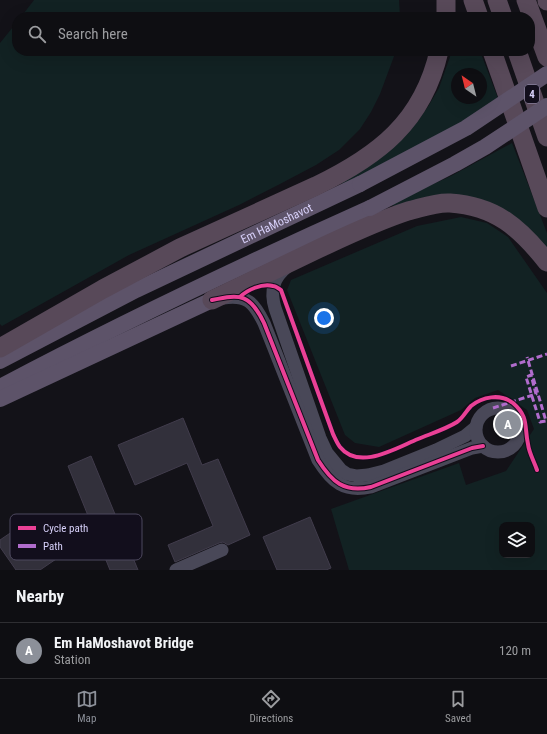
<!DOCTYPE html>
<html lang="en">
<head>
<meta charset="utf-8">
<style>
  :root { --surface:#0e0e12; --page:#1c1c20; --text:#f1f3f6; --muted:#9b9c9f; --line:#2e2e32; --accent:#8c9099 }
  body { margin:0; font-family:"Roboto Condensed",sans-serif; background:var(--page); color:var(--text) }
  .controls { position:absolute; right:12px; bottom:12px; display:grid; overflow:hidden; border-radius:8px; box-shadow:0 4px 16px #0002 }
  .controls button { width:36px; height:36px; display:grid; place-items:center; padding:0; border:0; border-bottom:1px solid var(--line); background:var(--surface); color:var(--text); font:20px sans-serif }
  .compass { position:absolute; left:451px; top:68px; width:36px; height:36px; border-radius:50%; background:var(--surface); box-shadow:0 4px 16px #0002; rotate:325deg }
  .you { position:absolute; left:324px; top:318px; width:14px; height:14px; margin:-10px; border:3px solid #fff; border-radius:50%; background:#1a73e8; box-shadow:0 0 0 6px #1a73e833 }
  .badge { display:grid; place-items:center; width:26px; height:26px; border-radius:50%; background:var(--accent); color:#fff; font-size:13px; font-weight:700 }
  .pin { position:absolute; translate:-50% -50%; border:2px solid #fff; box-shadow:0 1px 4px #0006 }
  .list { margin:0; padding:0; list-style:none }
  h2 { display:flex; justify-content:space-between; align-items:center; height:52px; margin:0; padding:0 16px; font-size:17px }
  h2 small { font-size:13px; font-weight:400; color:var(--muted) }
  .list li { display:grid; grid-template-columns:26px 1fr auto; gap:12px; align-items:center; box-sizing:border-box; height:56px; padding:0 16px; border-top:1px solid var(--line) }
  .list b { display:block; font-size:15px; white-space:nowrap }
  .list p { margin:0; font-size:13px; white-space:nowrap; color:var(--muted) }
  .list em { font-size:13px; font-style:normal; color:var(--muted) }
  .icon { flex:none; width:22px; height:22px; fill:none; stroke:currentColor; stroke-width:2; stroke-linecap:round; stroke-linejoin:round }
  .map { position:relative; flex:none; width:547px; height:570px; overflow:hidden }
  .search { position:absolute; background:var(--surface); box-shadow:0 4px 16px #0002; left:12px; right:12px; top:12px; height:44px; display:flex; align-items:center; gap:10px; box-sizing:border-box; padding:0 14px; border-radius:16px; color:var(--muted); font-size:15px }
  .sheet { height:108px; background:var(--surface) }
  nav { display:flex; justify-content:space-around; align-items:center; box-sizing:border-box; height:56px; border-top:1px solid var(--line); background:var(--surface); font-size:11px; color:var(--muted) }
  nav a { display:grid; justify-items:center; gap:2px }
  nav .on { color:var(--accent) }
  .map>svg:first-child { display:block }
</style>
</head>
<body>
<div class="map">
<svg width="547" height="570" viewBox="0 0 547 570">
  <rect width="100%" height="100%" fill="#131218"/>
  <g fill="#122223" fill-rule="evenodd">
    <polygon points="34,0 399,0 400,17 21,17"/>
    <polygon points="17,22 17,51 396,51 380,94 371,112 360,129 339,150 316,165 280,184 239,205 129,255 2,326 0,324 0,43"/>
    <path d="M452,51H480L499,101L466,121L342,187L343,176L418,121L429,105L439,88ZM457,74H481V98H457Z"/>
    <polygon points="512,143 547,233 547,254 496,207 395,213 392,202 451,176"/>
    <path d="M461,217L487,223L508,237L547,293V570H349L331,509L459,463L466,485L506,471L534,429L527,410L498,390L475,398L461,410L379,447L355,443L345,435L287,290L291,280L417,226ZM502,525H532V555H502Z"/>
  </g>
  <g fill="#32303b" stroke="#413c4c">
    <polygon points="183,418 202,465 218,459 250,535 228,545 223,542 219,543 175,562 168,545 213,526 187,463 135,485 118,445"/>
    <polygon points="91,456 138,570 110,570 68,466"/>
    <polygon points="310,517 331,568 326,570 277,570 263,537"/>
    <polygon points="22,525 30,536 43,527 62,555 40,570 16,570 0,547 0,540"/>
  </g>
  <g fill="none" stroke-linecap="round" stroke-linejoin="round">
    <g stroke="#494858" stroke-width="13">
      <path d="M287,267C273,278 270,291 275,308L320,438L327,453L341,470L347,474L357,476L368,475L384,471L436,450L465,436L476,427"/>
      <path d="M223,298C247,294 254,303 264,323L318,460C332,482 344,493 371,487L472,448L483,446"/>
      <circle cx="498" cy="430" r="22"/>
      <polyline points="176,570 222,550"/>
    </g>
    <g stroke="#5d5369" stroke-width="16">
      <path id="s1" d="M0,361L136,290L360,184"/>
      <path d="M0,387C121,323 245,264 370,208"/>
      <polyline points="0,399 212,300"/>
    </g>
    <g stroke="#584959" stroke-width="19">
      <polyline points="473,0 479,17"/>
      <polyline points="497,0 503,17"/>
      <polyline points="526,0 547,57"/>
      <polyline points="547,0 547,1"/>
      <polyline points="446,17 446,0"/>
      <polyline points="492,51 547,208"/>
      <polyline points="517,51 547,137"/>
      <path d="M212,300C247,283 283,266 318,249C348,235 377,221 408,211C421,208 436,202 450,203C496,206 520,228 547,262"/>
      <path d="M0,348L103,289L180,248L316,186C378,156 423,122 439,51"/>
    </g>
    <g stroke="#5d5369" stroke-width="16">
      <polyline points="360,184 466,128 547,74"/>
      <polyline points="370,208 455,164 485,147 547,106"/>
    </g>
    <g stroke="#b06ccc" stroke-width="3" stroke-dasharray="6 3" stroke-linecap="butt">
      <polyline points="511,366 547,354"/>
      <polyline points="493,408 536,394 531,375 526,377 540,422 546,421 527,357"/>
    </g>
    <g stroke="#120e1c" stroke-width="6">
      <g id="cycleway">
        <path d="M240,297C247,290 262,283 273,286C276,286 279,289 281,290L333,434C335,438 337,443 340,447C359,471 396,448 418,439C430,434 446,429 457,422C463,418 466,411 471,406C482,397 500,393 513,403C529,417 524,426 528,444C529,453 534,461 537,470"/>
        <path d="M212,300C241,294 250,294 264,323L318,460C332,482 344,493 371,487L472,448L483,446"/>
      </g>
    </g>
    <use href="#cycleway" stroke="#ea4096" stroke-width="4"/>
  </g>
  <g text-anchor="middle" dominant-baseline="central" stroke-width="3" stroke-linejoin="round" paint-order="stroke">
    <rect fill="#120e1c" stroke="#9c96b7" stroke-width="1" x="525" y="85" width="14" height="18" rx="3"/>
    <g font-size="11" font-weight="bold" fill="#d7d0f9">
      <text x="532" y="94">4</text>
    </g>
    <g font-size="12" fill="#d7d0f9" stroke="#120e1c">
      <text stroke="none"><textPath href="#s1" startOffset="309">Em HaMoshavot</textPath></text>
    </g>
  </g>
  <rect x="10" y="514" width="132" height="46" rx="6" fill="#120e1c" stroke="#4d485e" stroke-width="1"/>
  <rect x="18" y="526" width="18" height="4" fill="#ea4096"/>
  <rect x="18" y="544" width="18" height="4" fill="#b06ccc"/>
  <g font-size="11" fill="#d7d0f9">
    <text x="43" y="532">Cycle path</text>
    <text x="43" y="550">Path</text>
  </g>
</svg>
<div class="controls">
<button><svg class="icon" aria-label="layers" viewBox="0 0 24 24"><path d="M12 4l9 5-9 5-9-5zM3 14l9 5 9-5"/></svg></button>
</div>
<svg class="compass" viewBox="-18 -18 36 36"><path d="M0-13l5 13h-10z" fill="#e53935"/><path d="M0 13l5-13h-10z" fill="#9b9c9f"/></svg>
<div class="you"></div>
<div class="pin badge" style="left:508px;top:424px">A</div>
<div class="search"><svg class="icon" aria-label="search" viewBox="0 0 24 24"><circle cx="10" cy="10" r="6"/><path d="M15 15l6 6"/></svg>Search here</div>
</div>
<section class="sheet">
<h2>Nearby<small></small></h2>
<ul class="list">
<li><span class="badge">A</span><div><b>Em HaMoshavot Bridge</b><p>Station</p></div><em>120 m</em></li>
</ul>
</section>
<nav>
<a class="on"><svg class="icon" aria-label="map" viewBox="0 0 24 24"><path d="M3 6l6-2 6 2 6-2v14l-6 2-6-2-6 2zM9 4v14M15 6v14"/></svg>Map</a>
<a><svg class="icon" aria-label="directions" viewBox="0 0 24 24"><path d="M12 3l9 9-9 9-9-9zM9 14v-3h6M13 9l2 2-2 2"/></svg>Directions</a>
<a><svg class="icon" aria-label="saved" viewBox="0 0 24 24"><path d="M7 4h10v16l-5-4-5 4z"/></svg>Saved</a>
</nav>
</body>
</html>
